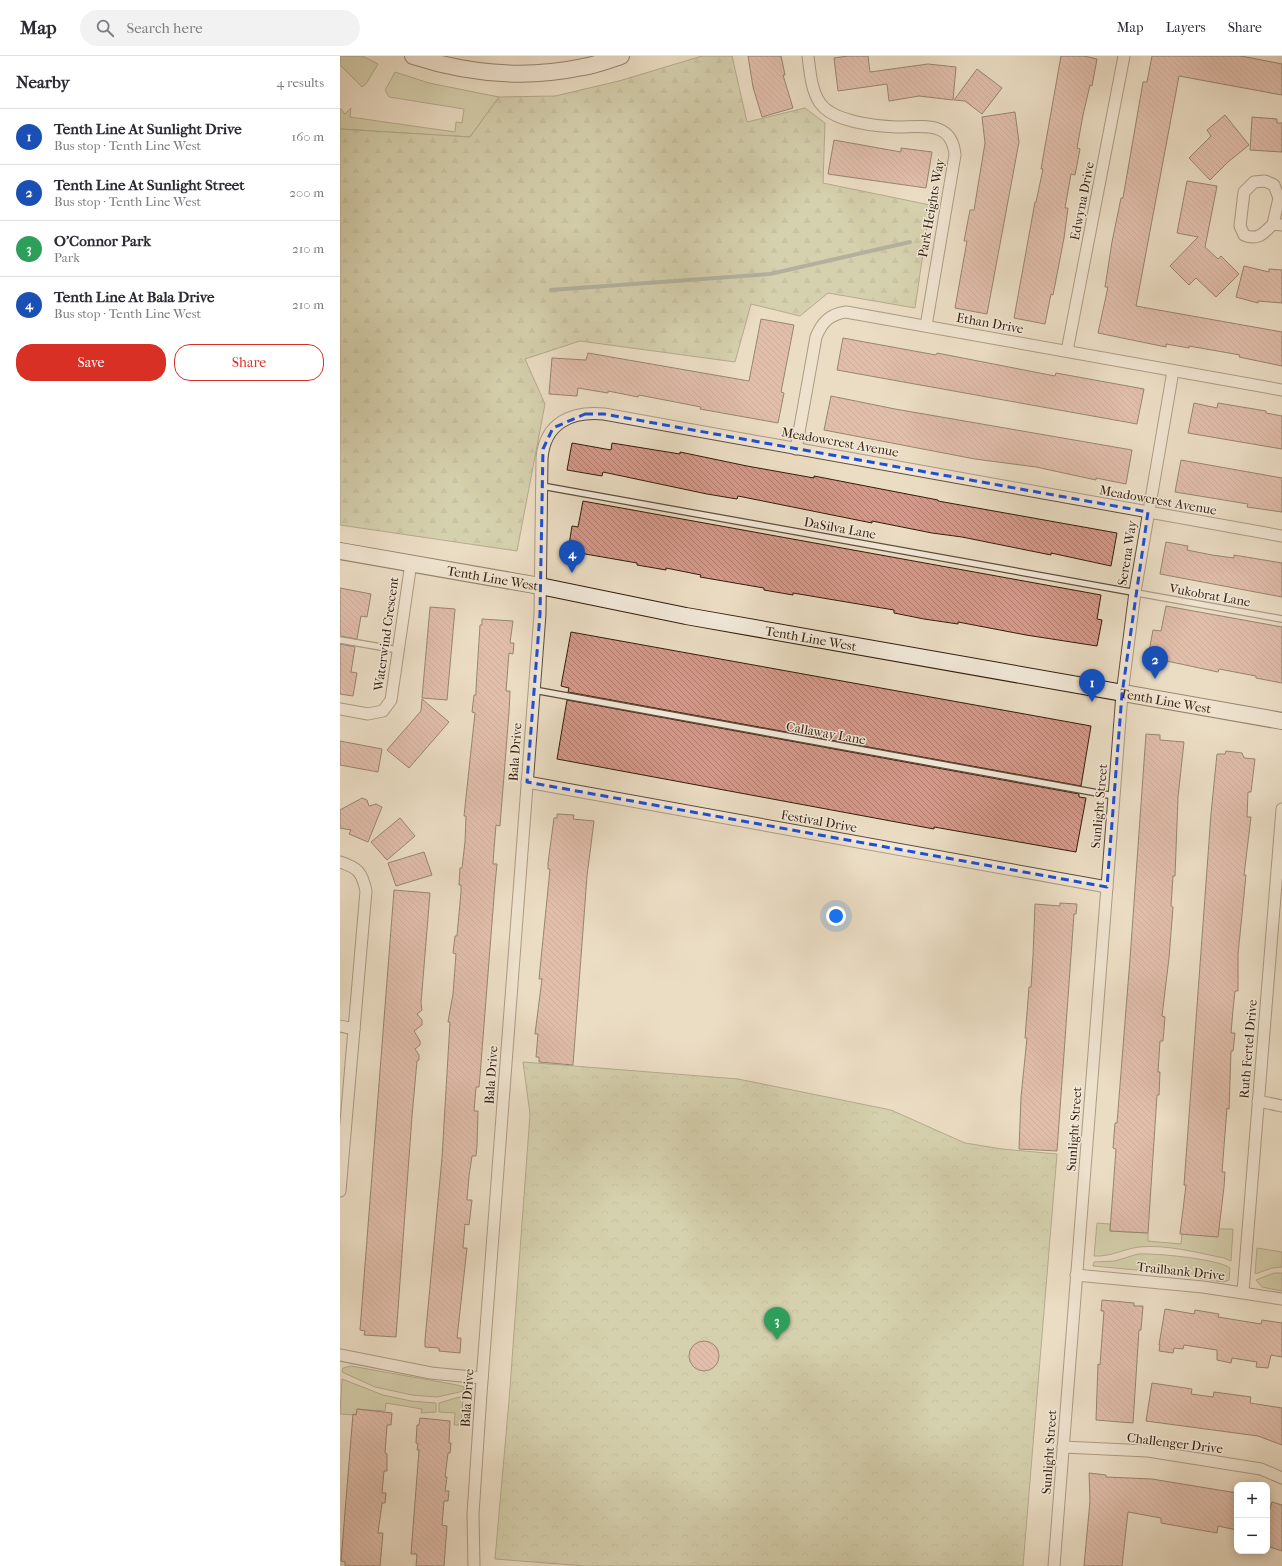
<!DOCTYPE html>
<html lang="en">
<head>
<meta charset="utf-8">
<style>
  :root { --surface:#fff; --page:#f2f2f3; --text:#2b2b33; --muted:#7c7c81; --line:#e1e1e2; --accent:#d93025 }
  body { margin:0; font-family:"IM FELL French Canon",serif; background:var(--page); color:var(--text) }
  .controls { position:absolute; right:12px; bottom:12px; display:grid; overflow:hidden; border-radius:8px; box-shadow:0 2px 10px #0003 }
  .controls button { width:36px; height:36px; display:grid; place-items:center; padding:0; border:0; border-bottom:1px solid var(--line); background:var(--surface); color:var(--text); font:20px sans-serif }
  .you { position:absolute; left:496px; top:860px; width:14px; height:14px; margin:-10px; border:3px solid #fff; border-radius:50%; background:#1a73e8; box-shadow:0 0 0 6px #1a73e833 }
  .badge { display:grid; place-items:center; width:26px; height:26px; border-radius:50%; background:var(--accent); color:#fff; font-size:13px; font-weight:700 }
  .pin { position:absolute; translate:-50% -33px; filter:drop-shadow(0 1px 2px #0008) }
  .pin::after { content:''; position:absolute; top:21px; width:14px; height:12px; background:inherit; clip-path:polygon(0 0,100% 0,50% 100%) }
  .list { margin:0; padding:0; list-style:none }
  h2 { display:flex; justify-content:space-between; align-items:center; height:52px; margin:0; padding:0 16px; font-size:17px }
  h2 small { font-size:13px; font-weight:400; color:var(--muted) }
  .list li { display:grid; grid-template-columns:26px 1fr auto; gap:12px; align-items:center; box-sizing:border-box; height:56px; padding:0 16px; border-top:1px solid var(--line) }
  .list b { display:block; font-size:15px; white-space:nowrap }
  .list p { margin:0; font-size:13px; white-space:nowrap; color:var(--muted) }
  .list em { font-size:13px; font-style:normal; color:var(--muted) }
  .actions { display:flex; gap:8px; padding:12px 16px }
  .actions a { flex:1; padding:9px 0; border:1px solid var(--accent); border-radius:16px; text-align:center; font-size:14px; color:var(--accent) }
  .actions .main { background:var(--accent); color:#fff }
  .icon { flex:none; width:22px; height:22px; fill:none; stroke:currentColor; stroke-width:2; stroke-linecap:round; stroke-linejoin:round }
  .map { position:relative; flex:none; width:942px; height:1510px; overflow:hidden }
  header { display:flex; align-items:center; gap:24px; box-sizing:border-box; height:56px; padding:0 20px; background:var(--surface); border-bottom:1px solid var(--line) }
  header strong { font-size:19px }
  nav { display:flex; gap:22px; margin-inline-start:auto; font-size:14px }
  .search { width:280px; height:36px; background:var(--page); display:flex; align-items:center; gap:10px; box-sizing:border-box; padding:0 14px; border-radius:22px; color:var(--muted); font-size:15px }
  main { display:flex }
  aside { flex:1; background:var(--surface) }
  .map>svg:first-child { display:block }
</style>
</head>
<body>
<header>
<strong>Map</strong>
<div class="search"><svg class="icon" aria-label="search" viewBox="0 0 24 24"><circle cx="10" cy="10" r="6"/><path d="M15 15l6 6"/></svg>Search here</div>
<nav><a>Map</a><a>Layers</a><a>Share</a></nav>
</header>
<main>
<aside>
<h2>Nearby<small>4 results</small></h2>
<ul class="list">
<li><span class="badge" style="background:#1a4fb4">1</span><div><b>Tenth Line At Sunlight Drive</b><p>Bus stop · Tenth Line West</p></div><em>160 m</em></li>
<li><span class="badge" style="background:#1a4fb4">2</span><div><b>Tenth Line At Sunlight Street</b><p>Bus stop · Tenth Line West</p></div><em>200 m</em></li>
<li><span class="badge" style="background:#2e9e5b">3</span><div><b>O'Connor Park</b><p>Park</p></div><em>210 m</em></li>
<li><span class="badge" style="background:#1a4fb4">4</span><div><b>Tenth Line At Bala Drive</b><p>Bus stop · Tenth Line West</p></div><em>210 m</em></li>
</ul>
<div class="actions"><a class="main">Save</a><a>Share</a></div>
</aside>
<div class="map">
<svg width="942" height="1510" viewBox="0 0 942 1510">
  <defs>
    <pattern id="forest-firs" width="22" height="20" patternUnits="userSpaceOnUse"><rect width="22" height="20" fill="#bbc091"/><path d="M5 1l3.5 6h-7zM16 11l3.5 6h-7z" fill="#a1a47c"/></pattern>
    <pattern id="park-crowns" width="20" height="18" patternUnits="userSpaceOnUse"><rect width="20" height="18" fill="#bbc091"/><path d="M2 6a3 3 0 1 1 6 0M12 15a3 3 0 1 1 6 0" fill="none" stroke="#a1a47c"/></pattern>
    <pattern id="building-back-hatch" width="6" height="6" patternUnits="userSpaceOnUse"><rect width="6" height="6" fill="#d69889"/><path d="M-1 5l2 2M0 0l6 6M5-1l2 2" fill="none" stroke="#ae7b6e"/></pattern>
  </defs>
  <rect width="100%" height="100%" fill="#ebddc4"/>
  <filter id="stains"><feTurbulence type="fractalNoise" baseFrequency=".005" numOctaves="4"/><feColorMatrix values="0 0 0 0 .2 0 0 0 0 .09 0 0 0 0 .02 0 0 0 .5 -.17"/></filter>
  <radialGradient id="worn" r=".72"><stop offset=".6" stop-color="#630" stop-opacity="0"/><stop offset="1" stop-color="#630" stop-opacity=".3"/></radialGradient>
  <g fill="#bbc091" stroke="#766e4e">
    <polygon points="0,0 22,0 38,8 26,28 22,31 0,9"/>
    <polygon points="55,16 89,27 159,41 130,81 0,73 0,52 5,58 11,52 10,61 115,76 116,66 122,67 124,53 49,41 45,34"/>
    <path d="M757,1167L770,1168V1175L808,1177V1185L841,1188L842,1178L878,1173H893L891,1205L884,1202C859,1197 825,1188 799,1191C783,1193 771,1201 754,1200Z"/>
    <polygon points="917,1192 942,1196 942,1211 932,1212 915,1218"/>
    <path d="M798,1198C816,1197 878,1203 890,1212L889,1224L883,1226L818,1216L753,1210L754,1206L775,1205Z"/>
    <polygon points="934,1217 942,1217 942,1235 922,1231 916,1224"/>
    <polygon points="11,1310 117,1329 124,1331 124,1335 97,1341 72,1339 35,1331 2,1316 3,1312"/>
    <polygon points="2,1323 43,1339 71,1345 96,1347 96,1356 81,1357 82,1353 46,1347 45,1355 17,1353 16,1359 0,1358"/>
    <polygon points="119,1341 123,1341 121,1369 114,1369 115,1357 99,1356 99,1347"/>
  </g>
  <polygon fill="url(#forest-firs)" stroke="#766e4e" points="362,0 392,0 407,66 465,52 485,67 483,127 590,149 575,252 488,237 460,260 411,248 395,306 240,285 185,303 205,348 177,495 0,469 0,73 130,81 159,41 215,40 279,25"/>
  <polygon fill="url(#park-crowns)" stroke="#766e4e" points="183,1006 398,1023 551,1054 625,1087 662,1093 717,1098 683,1510 245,1510 155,1503 169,1345 190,1058"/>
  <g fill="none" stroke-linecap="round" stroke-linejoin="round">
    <polyline stroke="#6f7c70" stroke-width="4" points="211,234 430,218 570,186"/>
  </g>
  <g fill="url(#building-back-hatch)" stroke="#321c0b">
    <polygon points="408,0 441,0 445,19 443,19 453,52 422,61 413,31"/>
    <polygon points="508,0 528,0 530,16 588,8 616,11 613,44 579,40 549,45 547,28 498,35 494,2"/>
    <polygon points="721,0 744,0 757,3 752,30 750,29 743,59 737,92 740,93 735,119 731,118 725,152 728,152 724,182 713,239 711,238 705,268 674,262 695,146 696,146 703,113 701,113"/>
    <polygon points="812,0 901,0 942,8 942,39 839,20 796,250 942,276 942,310 899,301 900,299 849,290 849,292 826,288 826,291 758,277 768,231 765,231 772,186 781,142 783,142 803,26 807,26"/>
    <polygon points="637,13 662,32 642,58 625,45 614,44"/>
    <polygon points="675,56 679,86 647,258 615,252 627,185 624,185 630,154 634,154 645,87 642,61"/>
    <polygon points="885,59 909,89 888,106 870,124 849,102 871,80 867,74"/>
    <polygon points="912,61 937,63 937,67 942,67 942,96 910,94"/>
    <polygon points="494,84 561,96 561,92 592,96 586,132 488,118"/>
    <polygon points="847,125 877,130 865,191 878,203 881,200 899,218 876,241 856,222 849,229 830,210 858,181 837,177"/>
    <polygon points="904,210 929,216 929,213 942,214 942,247 918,245 918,247 896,241"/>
    <polygon points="421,263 454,269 441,336 444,337 438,367 360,353 361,351 299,339 298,341 268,335 268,337 238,332 237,340 209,338 212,302 246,304 248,297 409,325"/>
    <polygon points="503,282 596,299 597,297 715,320 716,317 804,333 797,368 497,314"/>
    <polygon points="491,340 555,353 792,394 786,428 756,422 756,424 696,411 635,403 484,374"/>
    <polygon points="854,347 877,352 878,347 926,355 926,357 942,360 942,393 848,377"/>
    <polygon points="232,387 271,394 272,387 340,398 340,396 407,410 474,422 474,420 598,444 598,445 777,477 771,510 711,497 711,499 622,481 592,477 532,465 532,467 398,440 397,443 367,438 263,416 262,420 227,414"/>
    <polygon points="841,404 942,422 942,456 907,451 908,448 835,436"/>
    <polygon points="243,445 761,539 757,563 762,564 757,590 686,579 618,566 618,568 584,563 554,557 554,554 453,537 453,539 424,534 424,532 360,521 361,519 326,512 326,514 297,509 297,507 228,495 232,470 238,471"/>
    <polygon points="826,486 848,490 847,494 872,499 894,502 894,499 942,507 942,541 820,518"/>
    <polygon points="0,532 31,538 27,561 21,560 17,583 0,580"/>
    <polygon points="826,550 942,571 942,627 916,622 916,620 879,613 878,616 808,601 813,574 821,575"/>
    <polygon points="90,551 115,553 107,644 82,642"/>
    <polygon points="142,563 173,565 170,587 174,587 173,598 169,597 166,635 170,635 169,656 160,770 156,769 154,793 153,808 157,808 155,828 140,1020 139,1031 136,1031 134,1055 138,1055 137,1090 136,1100 132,1100 129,1120 127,1144 132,1144 129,1169 125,1168 123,1192 127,1192 117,1282 121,1282 120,1297 99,1295 99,1292 85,1291 85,1284 102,1102 110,966 108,966 113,938 116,898 113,897 115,880 117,880 121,836 121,829 119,829 120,812 122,812 125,786 126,760 124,760 135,657 132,656 134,639 136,639 136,633 140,569 142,569"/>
    <polygon points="231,576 751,670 741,730 228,636 229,632 221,630"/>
    <polygon points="0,588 15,591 11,616 17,617 13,640 0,638"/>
    <polygon points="82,643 109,666 69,712 47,694 81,655"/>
    <polygon points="227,644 739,738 739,741 746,742 736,796 594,771 594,773 217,703"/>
    <polygon points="806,678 820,679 820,684 844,686 838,741 835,820 833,820 831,850 833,851 829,902 822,960 825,961 823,985 820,985 818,1016 820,1016 819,1039 817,1039 808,1177 770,1175 776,1093 773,1092 775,1067 777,1067 790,903"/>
    <polygon points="0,685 42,693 38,716 0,709"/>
    <polygon points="886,695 902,697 904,702 915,703 911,736 908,736 907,761 911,761 904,819 906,819 898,898 898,935 895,935 893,954 891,977 895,977 893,995 891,995 889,1053 887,1052 882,1116 885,1116 884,1131 878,1181 840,1178 846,1129 844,1129 871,758 877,698 885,698"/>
    <polygon points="22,742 27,744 29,750 36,748 42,751 28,786 9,778 11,774 0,772 0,754"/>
    <polygon points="217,758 234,759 233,763 254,765 247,820 233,1009 199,1006 199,1001 196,1001 198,978 195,978 202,923 199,923 210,813 208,813 208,807 214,762 217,762"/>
    <polygon points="60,762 75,780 47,804 31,786"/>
    <polygon points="84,796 92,819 56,830 48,807"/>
    <polygon points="54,834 90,837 81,947 82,954 77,958 82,964 82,969 74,975 80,985 80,989 75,993 79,999 79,1004 77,1005 72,1060 56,1281 24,1279 25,1275 20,1274"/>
    <polygon points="720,847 737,848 736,858 734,858 717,1095 679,1093 681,1041 687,982 685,982 689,931 691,931 693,900 695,848 720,850"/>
    <polygon points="762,1244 794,1247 794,1250 803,1250 801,1274 799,1274 793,1367 756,1364 758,1308 760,1309 764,1255 761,1255"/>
    <polygon points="825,1253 854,1258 855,1254 879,1258 878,1261 921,1268 922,1264 942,1267 942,1301 931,1299 928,1312 916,1311 917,1306 892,1302 891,1307 877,1304 877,1294 844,1289 843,1293 834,1292 833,1297 819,1295 820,1289 819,1289"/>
    <circle cx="364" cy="1300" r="15"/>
    <polygon points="812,1327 852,1333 851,1338 873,1341 874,1336 911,1341 910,1347 942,1352 942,1389 918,1380 806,1365"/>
    <polygon points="17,1353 52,1357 51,1369 47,1369 45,1397 47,1398 47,1415 44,1415 42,1437 46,1437 45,1447 42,1447 38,1477 43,1477 40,1510 5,1510 5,1506 1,1505 13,1358 16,1359"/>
    <polygon points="80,1362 110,1365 109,1387 111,1387 110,1397 108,1397 105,1421 107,1421 105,1435 109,1435 108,1445 104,1445 102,1469 107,1470 104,1510 76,1510 77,1498 71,1498 79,1394 77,1394 78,1388 76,1387 77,1369 79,1369"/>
    <polygon points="749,1417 766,1419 766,1421 812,1423 897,1437 897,1474 878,1470 877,1477 860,1474 821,1467 821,1462 788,1456 782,1510 744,1510 750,1445"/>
    <polygon points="932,1446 942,1449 942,1495 927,1490 927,1461"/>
  </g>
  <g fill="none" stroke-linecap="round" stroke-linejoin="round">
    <g stroke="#604c39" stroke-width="8">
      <g id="lane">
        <polyline points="202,430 942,563"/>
        <polyline points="0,584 58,594"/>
        <polyline points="194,634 774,740"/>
      </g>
    </g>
    <g stroke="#604c39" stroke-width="13">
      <g id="street">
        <path d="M468,0C470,15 471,34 480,47C493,66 536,70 557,71C582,71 612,64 615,99L586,270"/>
        <path d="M933,168L939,142L934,129L925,125L914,126L904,136L900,170L904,179C918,185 924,177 933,168L942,169"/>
        <polyline points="727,295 784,0"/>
        <path d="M456,393L476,281C482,266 490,258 506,256L942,334"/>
        <polyline points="0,653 28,658 43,655 51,644 71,507"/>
        <polyline points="187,726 767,831"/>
        <path d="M0,806C18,812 22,816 26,835L0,1135"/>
        <polyline points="0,970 14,973"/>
        <polyline points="918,1045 942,1050"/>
        <polyline points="736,1219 863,1231 942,1243"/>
        <polyline points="903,1236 942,753"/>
        <polyline points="0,1299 91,1317 142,1322"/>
        <polyline points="723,1391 808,1395 921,1413 942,1422"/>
        <path d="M134,1510L133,1458L141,1338L200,558L202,402C205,367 231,355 264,358L942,480"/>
        <polyline points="714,1510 782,638 795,536 833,315"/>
      </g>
    </g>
    <g stroke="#321c0b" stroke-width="18">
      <g id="secondary">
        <path d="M73,0C128,18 186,23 243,11C256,9 269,4 281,0"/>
        <path id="s1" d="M0,495L200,530L346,560L942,665"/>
      </g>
    </g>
    <use href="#lane" stroke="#f2e9d9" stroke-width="5.5"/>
    <use href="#street" stroke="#f2e9d9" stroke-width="11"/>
    <use href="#secondary" stroke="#f2e9d9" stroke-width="16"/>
  </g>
  <path d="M0 0H942V1510H0ZM245,358H264L808,456L782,638L767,831L187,726L200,558L203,393L213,372Z" fill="#ebddc4" fill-opacity=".55" fill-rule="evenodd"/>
  <path fill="none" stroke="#1d4ed8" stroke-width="3" stroke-dasharray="8 5" stroke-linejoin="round" d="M245,358H264L808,456L782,638L767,831L187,726L200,558L203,393L213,372Z"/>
  <g text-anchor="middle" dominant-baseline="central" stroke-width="3" stroke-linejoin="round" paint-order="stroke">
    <g font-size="13" fill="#321c0b" stroke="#f2e9d9">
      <text transform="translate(742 145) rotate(-79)">Edwyna Drive</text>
      <text transform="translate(591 152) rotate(-80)">Park Heights Way</text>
      <text transform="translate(650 267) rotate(10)">Ethan Drive</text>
      <text transform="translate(500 386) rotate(10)">Meadowcrest Avenue</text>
      <text transform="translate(818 444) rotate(10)">Meadowcrest Avenue</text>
      <text transform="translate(500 472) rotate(10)">DaSilva Lane</text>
      <text transform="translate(787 497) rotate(-81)">Serena Way</text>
      <text stroke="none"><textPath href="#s1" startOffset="155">Tenth Line West</textPath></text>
      <text transform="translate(870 539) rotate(10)">Vukobrat Lane</text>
      <text transform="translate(46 578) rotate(-82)">Waterwind Crescent</text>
      <text stroke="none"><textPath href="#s1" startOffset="479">Tenth Line West</textPath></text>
      <text stroke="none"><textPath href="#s1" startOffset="839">Tenth Line West</textPath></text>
      <text transform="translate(486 677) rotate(10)">Callaway Lane</text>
      <text transform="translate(175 696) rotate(-86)">Bala Drive</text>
      <text transform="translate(759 750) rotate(-85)">Sunlight Street</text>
      <text transform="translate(479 765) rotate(10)">Festival Drive</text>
      <text transform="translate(908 993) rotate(-85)">Ruth Fertel Drive</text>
      <text transform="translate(151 1019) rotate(-86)">Bala Drive</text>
      <text transform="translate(734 1073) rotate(-86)">Sunlight Street</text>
      <text transform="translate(841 1215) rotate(6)">Trailbank Drive</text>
      <text transform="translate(127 1342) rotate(-86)">Bala Drive</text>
      <text transform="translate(835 1387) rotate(7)">Challenger Drive</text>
      <text transform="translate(709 1396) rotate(-86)">Sunlight Street</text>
    </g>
  </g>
  <rect width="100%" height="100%" filter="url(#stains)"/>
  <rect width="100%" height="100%" fill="url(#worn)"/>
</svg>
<div class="controls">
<button>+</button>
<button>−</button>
</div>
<div class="you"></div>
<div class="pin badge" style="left:752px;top:646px;background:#1a4fb4">1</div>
<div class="pin badge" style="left:815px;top:623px;background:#1a4fb4">2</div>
<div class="pin badge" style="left:437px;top:1284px;background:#2e9e5b">3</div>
<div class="pin badge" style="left:232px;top:517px;background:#1a4fb4">4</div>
</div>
</main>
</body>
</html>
